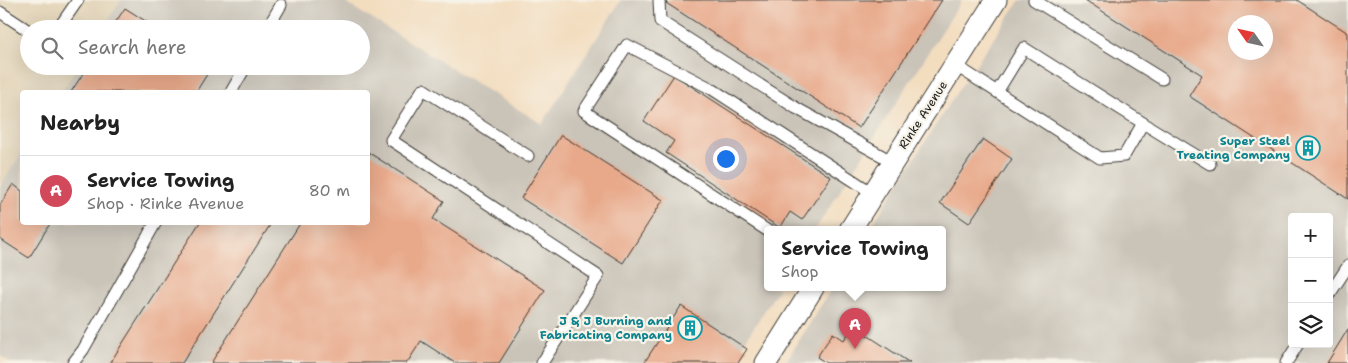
<!DOCTYPE html>
<html lang="en">
<head>
<meta charset="utf-8">
<style>
  :root { --surface:#fff; --page:#f6f6f6; --text:#222; --muted:#767676; --line:#e0e0e0; --accent:#d1495b }
  body { margin:0; font-family:"Shantell Sans",sans-serif; background:var(--page); color:var(--text) }
  .controls { position:absolute; right:15px; bottom:15px; display:grid; overflow:hidden; border-radius:5px; box-shadow:0 5px 20px #0002 }
  .controls button { width:45px; height:45px; display:grid; place-items:center; padding:0; border:0; border-bottom:1px solid var(--line); background:var(--surface); color:var(--text); font:25px sans-serif }
  .compass { position:absolute; left:1228px; top:15px; width:45px; height:45px; border-radius:50%; background:var(--surface); box-shadow:0 5px 20px #0002; rotate:304deg }
  .you { position:absolute; left:725px; top:158px; width:18px; height:18px; margin:-12px; border:4px solid #fff; border-radius:50%; background:#1a73e8; box-shadow:0 0 0 8px #1a73e833 }
  .badge { display:grid; place-items:center; width:32px; height:32px; border-radius:50%; background:var(--accent); color:#fff; font-size:16px; font-weight:700 }
  .pin { position:absolute; translate:-50% -41px; filter:drop-shadow(0 1px 2px #0008) }
  .pin::after { content:''; position:absolute; top:26px; width:18px; height:15px; background:inherit; clip-path:polygon(0 0,100% 0,50% 100%) }
  .popup { position:absolute; left:764px; top:226px; width:182px; height:65px; box-sizing:border-box; display:grid; place-content:center; border-radius:5px; background:var(--surface); filter:drop-shadow(0 1px 4px #0005); font-size:16px; white-space:nowrap; color:var(--muted) }
  .popup b { font-size:19px; color:var(--text) }
  .popup::after { content:''; position:absolute; left:50%; top:100%; margin-left:-10px; border:10px solid transparent; border-top-color:var(--surface) }
  .list { margin:0; padding:0; list-style:none }
  h2 { display:flex; justify-content:space-between; align-items:center; height:65px; margin:0; padding:0 20px; font-size:21px }
  h2 small { font-size:16px; font-weight:400; color:var(--muted) }
  .list li { display:grid; grid-template-columns:32px 1fr auto; gap:15px; align-items:center; box-sizing:border-box; height:70px; padding:0 20px; border-top:1px solid var(--line) }
  .list b { display:block; font-size:19px; white-space:nowrap }
  .list p { margin:0; font-size:16px; white-space:nowrap; color:var(--muted) }
  .list em { font-size:16px; font-style:normal; color:var(--muted) }
  .icon { flex:none; width:28px; height:28px; fill:none; stroke:currentColor; stroke-width:2; stroke-linecap:round; stroke-linejoin:round }
  .map { position:relative; flex:none; width:1348px; height:363px; overflow:hidden }
  .search { position:absolute; background:var(--surface); box-shadow:0 5px 20px #0002; left:20px; top:20px; width:350px; height:55px; display:flex; align-items:center; gap:12px; box-sizing:border-box; padding:0 18px; border-radius:28px; color:var(--muted); font-size:19px }
  .panel { position:absolute; background:var(--surface); box-shadow:0 5px 20px #0002; left:20px; top:90px; width:350px; height:135px; border-radius:5px }
  .map>svg:first-child { display:block }
</style>
</head>
<body>
<div class="map">
<svg width="1348" height="363" viewBox="0 0 1348 363">
  <rect width="100%" height="100%" fill="#f7f3e8"/>
  <filter id="ink" filterUnits="userSpaceOnUse"><feTurbulence type="fractalNoise" baseFrequency=".02" numOctaves="2"/><feDisplacementMap in="SourceGraphic" scale="10" xChannelSelector="R" yChannelSelector="G"/><feConvolveMatrix kernelMatrix="1 2 1 2 8 2 1 2 1" color-interpolation-filters="sRGB"/></filter>
  <filter id="wash" filterUnits="userSpaceOnUse"><feTurbulence type="fractalNoise" baseFrequency=".0096" numOctaves="4" result="noise"/><feDisplacementMap in="SourceGraphic" scale="20" xChannelSelector="R" yChannelSelector="G"/><feGaussianBlur stdDeviation="1.12" result="paint"/><feColorMatrix in="noise" values="0 0 0 0 0 0 0 0 0 0 0 0 0 0 0 0 0 1.4 0 .05"/><feComposite in="paint" operator="in"/></filter>
  <g filter="url(#wash)">
    <rect width="100%" height="100%" fill="#f3ddbf"/>
    <polygon fill="#e1d1b4" points="0,0 121,0 102,29 29,29 29,66 78,66 61,92 22,92 22,152 0,187"/>
    <g fill="#c9c3b8" fill-rule="evenodd">
      <polygon points="121,0 341,0 542,124 621,0 962,0 815,230 768,230 768,288 779,288 731,363 11,363 0,356 0,187 22,152 22,222 368,222 368,92 61,92 78,66 361,66 361,29 102,29"/>
      <path d="M1020,0H1348V363H785L832,288H942V230H869L953,98ZM1236,22H1266V52H1236ZM1292,217H1329V344H1292Z"/>
    </g>
    <g id="blocks">
      <g fill="#e8a98a" fill-rule="evenodd">
        <polygon points="669,0 942,0 859,128 666,3"/>
        <path d="M1085,0H1297L1348,33V199L1189,96L1202,75ZM1236,22H1266V52H1236Z"/>
        <polygon points="125,8 158,29 111,29"/>
        <polygon points="88,66 212,66 196,92 71,92"/>
        <polygon points="674,75 831,177 802,220 790,212 780,228 666,153 674,141 644,121"/>
        <polygon points="561,135 663,200 623,263 521,198"/>
        <polygon points="983,139 1012,159 969,223 940,203"/>
        <polygon points="368,152 444,201 433,219 545,290 499,363 455,363 421,341 407,363 211,363 301,222 368,222"/>
        <polygon points="13,184 22,191 22,222 51,222 29,258 0,239 0,205"/>
        <polygon points="200,222 272,222 182,363 110,363"/>
        <polygon points="681,306 747,349 738,363 644,363"/>
        <polygon points="853,326 910,363 826,363 817,357 833,333 844,340"/>
        <polygon points="1348,329 1348,363 1327,363"/>
      </g>
    </g>
  </g>
  <g filter="url(#ink)">
    <use href="#blocks" fill-opacity="0" stroke="#3c3934" stroke-width="1"/>
    <g fill="none" stroke-linecap="round" stroke-linejoin="round">
      <g stroke="#3c3934" stroke-width="13">
        <g id="service">
          <polyline points="659,0 660,21 796,108 893,162"/>
          <polyline points="1034,0 1162,79"/>
          <polyline points="0,12 29,31"/>
          <polyline points="58,29 78,0"/>
          <polyline points="267,29 281,5"/>
          <polyline points="955,65 1100,158 1124,156 1143,123 1024,48 997,92"/>
          <polyline points="231,92 246,66"/>
          <polyline points="1143,123 1210,164"/>
          <polyline points="528,156 423,89 391,140 598,276 542,363"/>
          <polyline points="768,231 584,111 627,45 712,89 874,194"/>
          <polyline points="1329,295 1348,266"/>
          <polyline points="73,363 83,350 156,222"/>
          <polyline points="1286,363 1298,344"/>
        </g>
      </g>
      <g stroke="#3c3934" stroke-width="23">
        <g id="minor">
          <polyline points="850,230 996,0"/>
          <polyline points="766,363 813,288"/>
        </g>
      </g>
      <use href="#service" stroke="#fff" stroke-width="11"/>
      <use href="#minor" stroke="#fff" stroke-width="21"/>
    </g>
  </g>
  <defs>
    <g id="building-ring" transform="scale(1.25)"><circle r="9.5" fill="#f7f3e8" stroke="#0f9aa8" stroke-width="1.5"/><path d="M-4-6H4V6H1V3H-1V6H-4ZM-2.5-4.3h1.7v1.8h-1.7ZM.8-4.3h1.7v1.8H.8ZM-2.5-1h1.7V.8h-1.7ZM.8-1h1.7V.8H.8Z" fill="#0f9aa8"/></g>
  </defs>
  <g fill-rule="evenodd">
    <use href="#building-ring" x="1308" y="148"/>
    <use href="#building-ring" x="690" y="328"/>
  </g>
  <g text-anchor="middle" dominant-baseline="central" stroke-width="4.5" stroke-linejoin="round" paint-order="stroke">
    <g font-size="12" fill="#1c1c1c" stroke="#f7f3e8">
      <text transform="translate(923 115) rotate(-57)">Rinke Avenue</text>
    </g>
    <g font-size="12" font-weight="bold" fill="#0d838f" stroke="#f7f3e8" text-anchor="end">
      <text x="1290" y="141">Super Steel<tspan x="1290" dy="14">Treating Company</tspan></text>
      <text x="672" y="321">J &amp; J Burning and<tspan x="672" dy="14">Fabricating Company</tspan></text>
    </g>
  </g>
</svg>
<div class="controls">
<button>+</button>
<button>−</button>
<button><svg class="icon" aria-label="layers" viewBox="0 0 24 24"><path d="M12 4l9 5-9 5-9-5zM3 14l9 5 9-5"/></svg></button>
</div>
<svg class="compass" viewBox="-18 -18 36 36"><path d="M0-13l5 13h-10z" fill="#e53935"/><path d="M0 13l5-13h-10z" fill="#767676"/></svg>
<div class="you"></div>
<div class="pin badge" style="left:855px;top:349px">A</div>
<div class="popup"><b>Service Towing</b>Shop</div>
<div class="search"><svg class="icon" aria-label="search" viewBox="0 0 24 24"><circle cx="10" cy="10" r="6"/><path d="M15 15l6 6"/></svg>Search here</div>
<section class="panel">
<h2>Nearby<small></small></h2>
<ul class="list">
<li><span class="badge">A</span><div><b>Service Towing</b><p>Shop · Rinke Avenue</p></div><em>80 m</em></li>
</ul>
</section>
</div>
</body>
</html>
